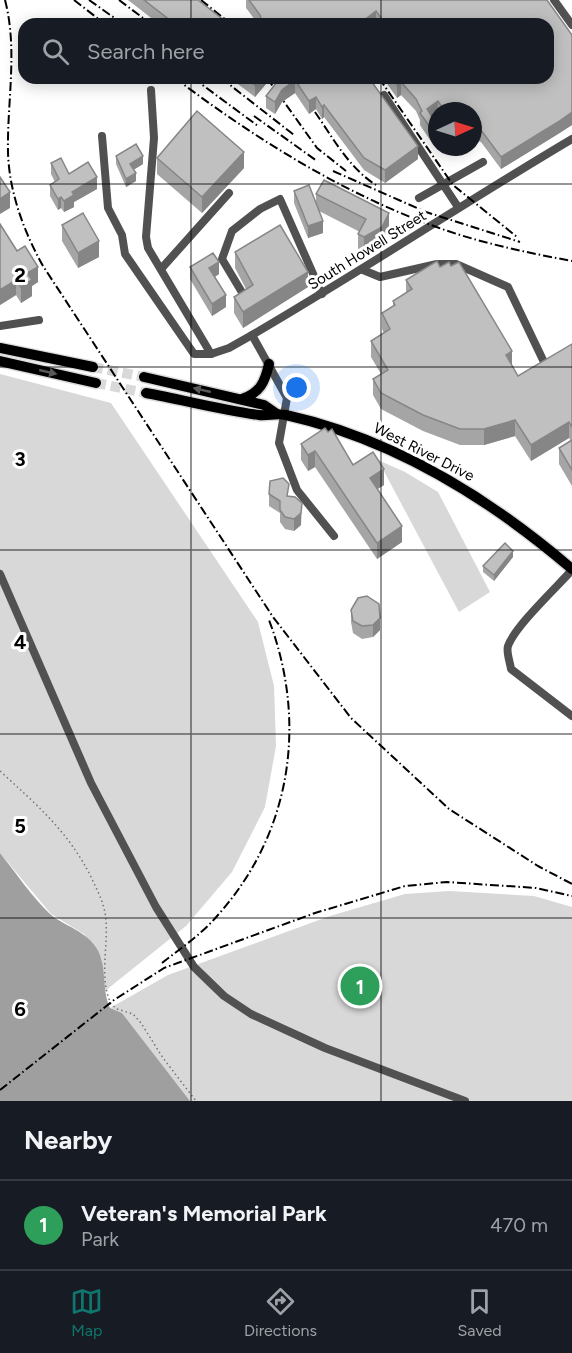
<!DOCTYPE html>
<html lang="en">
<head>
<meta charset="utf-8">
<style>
  :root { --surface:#171b24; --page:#20242c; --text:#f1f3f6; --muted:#9ea1a6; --line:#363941; --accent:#0f766e }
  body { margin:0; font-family:Figtree,sans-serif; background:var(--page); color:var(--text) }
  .compass { position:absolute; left:428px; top:102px; width:54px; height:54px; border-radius:50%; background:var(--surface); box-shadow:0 3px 15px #0003; rotate:86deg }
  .you { position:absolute; left:297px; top:388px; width:21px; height:21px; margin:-15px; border:4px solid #fff; border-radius:50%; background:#1a73e8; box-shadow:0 0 0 9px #1a73e833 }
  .badge { display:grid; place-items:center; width:39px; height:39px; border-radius:50%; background:var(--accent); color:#fff; font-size:20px; font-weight:700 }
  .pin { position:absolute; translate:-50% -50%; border:3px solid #fff; box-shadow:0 2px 6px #0006 }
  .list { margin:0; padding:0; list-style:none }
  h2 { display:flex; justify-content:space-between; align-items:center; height:78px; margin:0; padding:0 24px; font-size:26px }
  h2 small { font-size:20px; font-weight:400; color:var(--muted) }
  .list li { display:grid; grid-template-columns:39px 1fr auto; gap:18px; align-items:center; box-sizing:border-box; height:90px; padding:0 24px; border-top:2px solid var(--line) }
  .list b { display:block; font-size:22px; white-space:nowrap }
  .list p { margin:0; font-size:20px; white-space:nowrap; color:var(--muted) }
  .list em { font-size:20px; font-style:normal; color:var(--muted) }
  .icon { flex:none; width:33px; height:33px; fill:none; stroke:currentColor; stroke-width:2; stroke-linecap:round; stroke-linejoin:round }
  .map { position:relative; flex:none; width:572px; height:1101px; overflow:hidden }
  .search { position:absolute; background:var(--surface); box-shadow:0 3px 15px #0003; left:18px; right:18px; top:18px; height:66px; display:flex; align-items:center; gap:15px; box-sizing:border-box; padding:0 21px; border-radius:18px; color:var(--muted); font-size:22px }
  .sheet { height:168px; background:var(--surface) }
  nav { display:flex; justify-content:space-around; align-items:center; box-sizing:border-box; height:84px; border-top:2px solid var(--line); background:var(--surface); font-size:16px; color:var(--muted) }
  nav a { display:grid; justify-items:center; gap:3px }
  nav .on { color:var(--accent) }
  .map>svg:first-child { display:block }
</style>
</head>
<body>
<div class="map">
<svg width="572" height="1101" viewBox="0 0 572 1101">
  <rect width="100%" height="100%" fill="#fff"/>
  <g fill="#d8d8d8">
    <polygon points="0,374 111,403 258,622 274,686 276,746 265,807 232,872 186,926 105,991 101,958 84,934 51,914 0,853"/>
    <polygon points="378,460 405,472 438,492 490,592 459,612"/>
    <polygon points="449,891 534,896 572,907 572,1101 190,1101 122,1013 110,1008 168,975 330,916 405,894"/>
  </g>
  <path fill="#9f9f9f" d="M0,853C16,873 32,897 50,914C64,926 84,930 95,946C108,963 101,989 110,1008L122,1013L190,1101H0Z"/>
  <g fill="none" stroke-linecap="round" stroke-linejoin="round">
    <g stroke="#d9d9d9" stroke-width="10" stroke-dasharray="10 5" stroke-linecap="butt">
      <polyline points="93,367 144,377"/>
      <polyline points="96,383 146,393"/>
    </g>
    <g stroke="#dbdbdb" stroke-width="13">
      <g id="major">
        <polyline points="0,348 93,367"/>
        <polyline points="0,361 96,383"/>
        <polyline points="144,377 264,405 277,414"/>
        <path d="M146,393C184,400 221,410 259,415C268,416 276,413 286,415C394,439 488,497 572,569"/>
        <path d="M242,399C260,393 265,382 269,364"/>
      </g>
    </g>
    <path stroke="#737373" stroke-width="1.5" stroke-dasharray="1.5 3" stroke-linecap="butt" d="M0,771C38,806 69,832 92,879C97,890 103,901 105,913C110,942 98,976 111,1004L117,1009L133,1014L141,1023L163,1058L196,1101"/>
    <g stroke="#515151" stroke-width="8">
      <polyline points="554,0 572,25"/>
      <polyline points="151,90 154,138 146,237 148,248 211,354 229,348 252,335"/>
      <polyline points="384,95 458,207"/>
      <polyline points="102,136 108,208 122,235 125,254 194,354 211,354"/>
      <polyline points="419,198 483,162"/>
      <polyline points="161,269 229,193"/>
      <polyline points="363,270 380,277 437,264 456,264 508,287 543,360"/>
      <polyline points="243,294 222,259 232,231 260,209 280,199 322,294"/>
      <polyline points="0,326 39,320"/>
      <path d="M334,536L297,490L279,443L287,398L252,335C360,272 464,203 572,139"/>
      <path d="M572,570C557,587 515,626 508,646C506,652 510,662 511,669L572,716"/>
      <polyline points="0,574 91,783 156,907 194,967 224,996 251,1014 325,1048 465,1101"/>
    </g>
    <use href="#major" stroke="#000" stroke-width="10"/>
    <g stroke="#000" stroke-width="2" stroke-dasharray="9 3 1.5 3" stroke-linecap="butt">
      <path d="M5,0C18,50 7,101 8,152C9,192 24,232 43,266L273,617L351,718L449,809L538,866L572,884"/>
      <polyline points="74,0 105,24"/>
      <polyline points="89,0 123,24"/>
      <polyline points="119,0 151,24"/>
      <polyline points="201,0 231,24"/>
      <path d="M175,78C253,137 339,191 431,225C476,242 524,252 572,261"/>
      <polyline points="193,78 258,126"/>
      <polyline points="221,78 294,135"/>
      <polyline points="267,78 317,148 346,171"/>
      <polyline points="379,78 453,185 517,237"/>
      <path d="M315,112C333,138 349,168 376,185"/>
      <polyline points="254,116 317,161"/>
      <polyline points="333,171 426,212 520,242"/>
      <path d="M162,963C181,948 202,934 218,915C291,833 308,723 269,620"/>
      <polyline points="0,1090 114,1000 164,968 315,913 405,886 447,882 536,888 572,896"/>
    </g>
  </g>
  <g fill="#a5a5a5">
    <polygon points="128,0 198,0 229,24 159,24"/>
    <polygon points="246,0 547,0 572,35 572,125 558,134 501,169 481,142 473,139 473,111 437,111 437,114 432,117 436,135 430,140 420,125 420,120 416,111 401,95 397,98 383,78 548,78 548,24 377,24 376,23 375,24 258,24 246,8"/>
    <polygon points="230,78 271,78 255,97"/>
    <polygon points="274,78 369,78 418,159 385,183 364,170 324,117 322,119 316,109 309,114 295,93 282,102 275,114 266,108 266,96 277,82"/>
    <polygon points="116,156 143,164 133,170 136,181 126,187 116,164"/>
    <polygon points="157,158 244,168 202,213 157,174"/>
    <polygon points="51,163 69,174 97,189 74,202 74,207 64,212 61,208 58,210 50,196 50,185 55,182 51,174"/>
    <polygon points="294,191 316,205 316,194 389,229 382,243 364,253 358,250 358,234 360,232 319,211 323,233 308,238 294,203"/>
    <polygon points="0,224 38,282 32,286 32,296 21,303 16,295 0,305"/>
    <polygon points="62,225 99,257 78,268 62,241"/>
    <polygon points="235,252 308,287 243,328 234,313 234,297 246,289 235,268"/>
    <polygon points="190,267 219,274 215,277 226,307 212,316 190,279"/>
    <polygon points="440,267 512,366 518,376 572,344 572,486 559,464 559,448 571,441 569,438 531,461 515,436 484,445 460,445 423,431 381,409 373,395 373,379 381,374 371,357 371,341 384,333 382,329 382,313 393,306 393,301 406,293 406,280"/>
    <polygon points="301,444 353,465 384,485 377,489 402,542 377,559 315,467 308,471 301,460"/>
    <polygon points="269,494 289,496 301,525 294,531 285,529 280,522 280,513 269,506"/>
    <polygon points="513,557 494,581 483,572 483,566"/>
    <polygon points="351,610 380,630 373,637 362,639 353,633 351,622"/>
  </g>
  <g fill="#868686">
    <polygon points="376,11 376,23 375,24 359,24"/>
    <polygon points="261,78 271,78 255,97 255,85"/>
    <polygon points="295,80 295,93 282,102 275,114 275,102 282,90"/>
    <polygon points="401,82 401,95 397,98 397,85"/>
    <polygon points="316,97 316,109 309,114 309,101"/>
    <polygon points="438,101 437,114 427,122 427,109"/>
    <polygon points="324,105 324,117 322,119 322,107"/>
    <polygon points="450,106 450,111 444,111 444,110"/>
    <polygon points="572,112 572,125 558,134 501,169 501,157"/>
    <polygon points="436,123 436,135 430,140 430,127"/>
    <polygon points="418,146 418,159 385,183 385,170"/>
    <polygon points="244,152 244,168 202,213 202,197"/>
    <polygon points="143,156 143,164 130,172 130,164"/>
    <polygon points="136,173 136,181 126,187 126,179"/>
    <polygon points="97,177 97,189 74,202 74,207 64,212 64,201 72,192"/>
    <polygon points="10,192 10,208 0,214 0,199"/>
    <polygon points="61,197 61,208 58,210 58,199"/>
    <polygon points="389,213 389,229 382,243 364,253 364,237"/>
    <polygon points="323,221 323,233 308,238 308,226"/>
    <polygon points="99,241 99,257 78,268 78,253"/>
    <polygon points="219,262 219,274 209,280 209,268"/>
    <polygon points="38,267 38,282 32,286 32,296 21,303 21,287 27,273"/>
    <polygon points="308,272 308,287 243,328 243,312"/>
    <polygon points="16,280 16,295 0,305 0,290"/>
    <polygon points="226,295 226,307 212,316 212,304"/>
    <polygon points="512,351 512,367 506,355"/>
    <polygon points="515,420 515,436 484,445 484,429"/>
    <polygon points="569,422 569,438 531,461 531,445"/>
    <polygon points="315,451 315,467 308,471 308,455"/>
    <polygon points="384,469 384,485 370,494 370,478"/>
    <polygon points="302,503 301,525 294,531 294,519"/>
    <polygon points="402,526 402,542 377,559 377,543"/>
    <polygon points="513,551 513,557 494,581 494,575"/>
    <polygon points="380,618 380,630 373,637 373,625"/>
  </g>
  <g fill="#c0c0c0" stroke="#868686" stroke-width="1.5">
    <polygon points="144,0 198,0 229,24 175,24"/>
    <polygon points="249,0 547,0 572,35 572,112 558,122 501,157 481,130 473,127 473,111 452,111 450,106 444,110 438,101 427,109 436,123 430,127 420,113 422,111 416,99 401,82 397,85 392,78 548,78 548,24 386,24 376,11 359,24 263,24 260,15"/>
    <polygon points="246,78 261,78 255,85"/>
    <polygon points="280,78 369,78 418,146 385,170 364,158 324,105 322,107 316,97 309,101 295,80 282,90 275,102 266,96"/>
    <polygon points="197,111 244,152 202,197 157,158"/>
    <polygon points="136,144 143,156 130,164 136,173 126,179 116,156"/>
    <polygon points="61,158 69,174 88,162 97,177 72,192 74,195 64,201 61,197 58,199 50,185 59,179 51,163"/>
    <polygon points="0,177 10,192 0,199"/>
    <polygon points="324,180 389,213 382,227 364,237 358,234 366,219 316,194"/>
    <polygon points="309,185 323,221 308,226 294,191"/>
    <polygon points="83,213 99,241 78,253 62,225"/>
    <polygon points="0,224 17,251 25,246 38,267 27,273 32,280 21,287 16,280 0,290"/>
    <polygon points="280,225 308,272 243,312 234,297 253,285 235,252"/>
    <polygon points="213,253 219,262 209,268 226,295 212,304 190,267"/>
    <polygon points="437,261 440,267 449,262 451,266 459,262 512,351 506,355 518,376 572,344 572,427 569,422 531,445 515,420 484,429 460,429 423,415 381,393 373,379 388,370 371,341 390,329 382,313 395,305 393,301 412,289 406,280"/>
    <polygon points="325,428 328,432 332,429 353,465 373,452 384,469 370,478 402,526 377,543 315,451 308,455 301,444"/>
    <polygon points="572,440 572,470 559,448"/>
    <polygon points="283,478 289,484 287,496 295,497 302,503 301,513 294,519 285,517 280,510 280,501 269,494 270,481"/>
    <polygon points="505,543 513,551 494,575 483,566"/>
    <polygon points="367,596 379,604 380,618 373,625 362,626 353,621 351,610 358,598"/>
  </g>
  <defs><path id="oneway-solid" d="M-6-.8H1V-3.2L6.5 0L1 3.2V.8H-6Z" transform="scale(1.5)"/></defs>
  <g fill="#595959">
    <use href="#oneway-solid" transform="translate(48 372) rotate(13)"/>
    <use href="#oneway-solid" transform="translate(202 390) rotate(-167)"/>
  </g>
  <path fill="none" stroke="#000" stroke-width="1.5" stroke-opacity="0.55" d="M191,0V24M381,0V24M191,78V1101M381,78V1101M0,184H572M0,367H572M0,550H572M0,734H572M0,918H572"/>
  <g text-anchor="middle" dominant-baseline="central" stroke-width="6" stroke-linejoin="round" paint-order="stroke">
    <g font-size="15" fill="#000" stroke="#fff">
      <text transform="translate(367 250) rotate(-32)">South Howell Street</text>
      <text transform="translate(424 452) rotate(27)">West River Drive</text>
    </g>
  </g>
  <g font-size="20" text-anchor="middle" font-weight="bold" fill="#000" stroke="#fff" stroke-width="6" stroke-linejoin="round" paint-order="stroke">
    <text x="20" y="282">2</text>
    <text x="20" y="466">3</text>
    <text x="20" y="649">4</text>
    <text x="20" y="833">5</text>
    <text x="20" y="1016">6</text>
  </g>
</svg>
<svg class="compass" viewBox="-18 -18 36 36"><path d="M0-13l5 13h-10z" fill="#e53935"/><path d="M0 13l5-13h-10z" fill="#9ea1a6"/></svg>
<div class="you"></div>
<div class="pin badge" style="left:360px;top:986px;background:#2e9e5b">1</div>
<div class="search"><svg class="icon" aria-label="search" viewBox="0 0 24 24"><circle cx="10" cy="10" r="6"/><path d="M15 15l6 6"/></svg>Search here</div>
</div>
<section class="sheet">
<h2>Nearby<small></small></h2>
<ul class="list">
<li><span class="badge" style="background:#2e9e5b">1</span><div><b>Veteran's Memorial Park</b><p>Park</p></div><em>470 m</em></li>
</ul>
</section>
<nav>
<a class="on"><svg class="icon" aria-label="map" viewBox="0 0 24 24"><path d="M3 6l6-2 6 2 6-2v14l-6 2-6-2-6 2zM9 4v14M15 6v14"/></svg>Map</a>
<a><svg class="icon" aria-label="directions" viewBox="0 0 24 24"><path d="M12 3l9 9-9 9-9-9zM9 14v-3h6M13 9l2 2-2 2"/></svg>Directions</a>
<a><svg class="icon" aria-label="saved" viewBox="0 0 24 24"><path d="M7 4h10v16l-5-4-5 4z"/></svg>Saved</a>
</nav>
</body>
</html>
